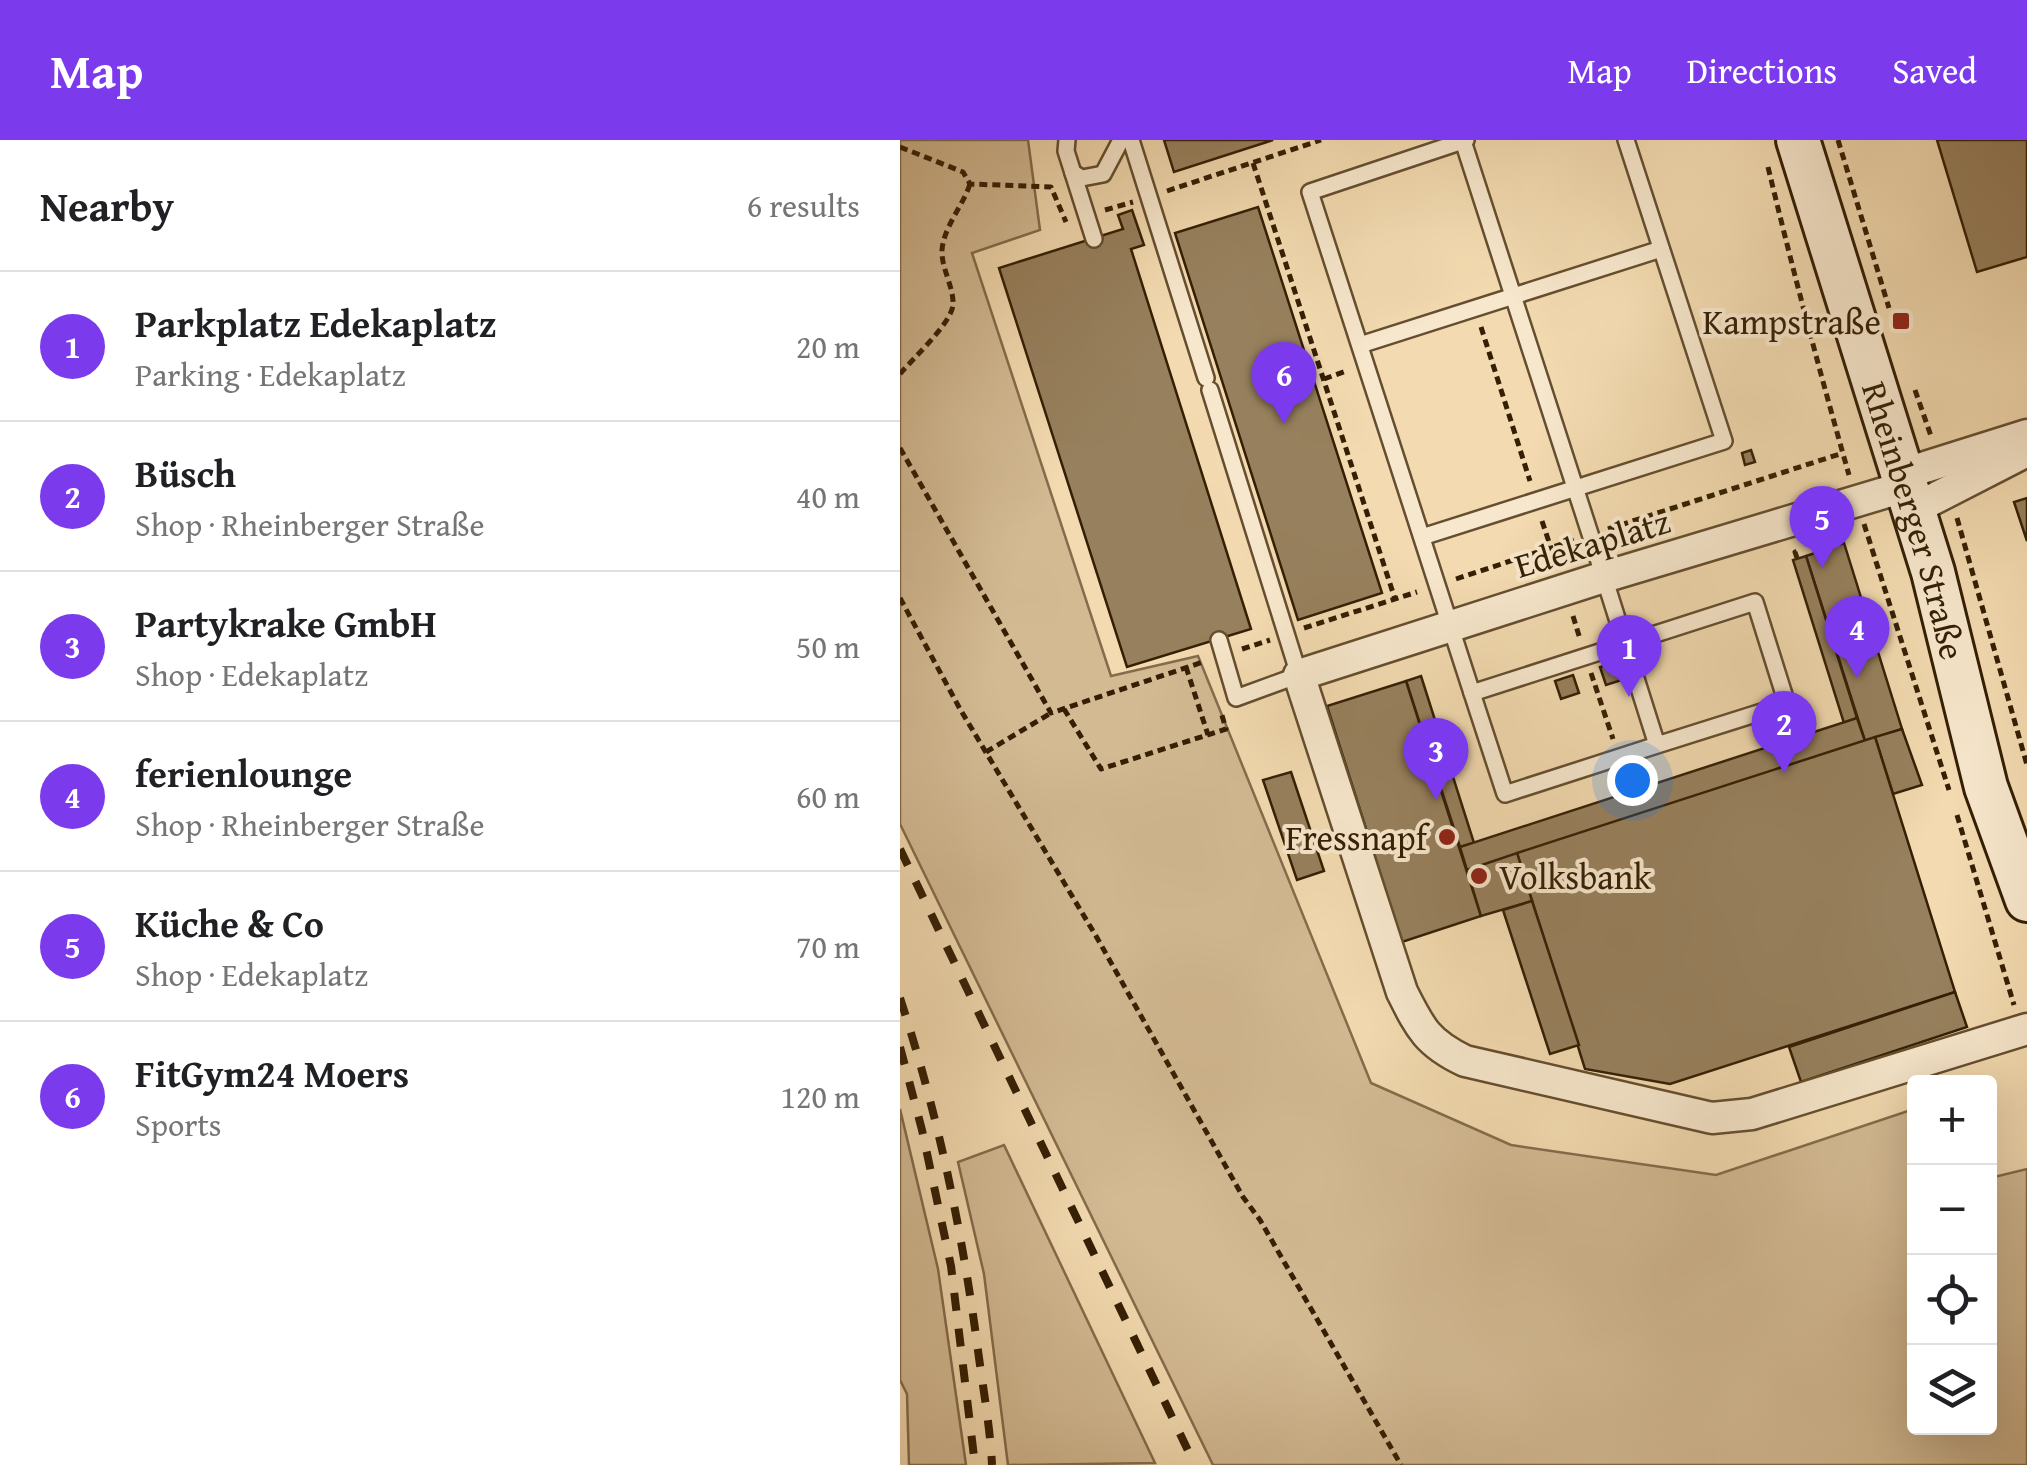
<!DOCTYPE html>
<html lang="en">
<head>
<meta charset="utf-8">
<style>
  :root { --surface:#fff; --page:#f2f2f2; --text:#202124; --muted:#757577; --line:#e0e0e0; --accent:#7c3aed }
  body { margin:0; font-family:"Gentium Book Plus",serif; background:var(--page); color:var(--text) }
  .controls { position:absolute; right:30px; bottom:30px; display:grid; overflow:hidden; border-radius:10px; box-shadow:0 10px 40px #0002 }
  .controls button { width:90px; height:90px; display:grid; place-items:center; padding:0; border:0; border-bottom:2px solid var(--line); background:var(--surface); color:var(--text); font:50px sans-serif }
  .you { position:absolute; left:732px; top:640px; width:35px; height:35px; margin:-25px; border:8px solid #fff; border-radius:50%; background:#1a73e8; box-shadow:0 0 0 15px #1a73e833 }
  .badge { display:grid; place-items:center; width:65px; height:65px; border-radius:50%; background:var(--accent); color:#fff; font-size:32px; font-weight:700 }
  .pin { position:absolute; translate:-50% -82px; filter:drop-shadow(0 2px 5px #0008) }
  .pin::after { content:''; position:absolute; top:52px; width:35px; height:30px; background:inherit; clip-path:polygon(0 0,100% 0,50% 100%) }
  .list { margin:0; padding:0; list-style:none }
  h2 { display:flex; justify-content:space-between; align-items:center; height:130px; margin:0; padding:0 40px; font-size:42px }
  h2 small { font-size:32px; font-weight:400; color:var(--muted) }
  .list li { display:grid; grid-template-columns:65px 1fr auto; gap:30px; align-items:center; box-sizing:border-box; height:150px; padding:0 40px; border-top:2px solid var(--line) }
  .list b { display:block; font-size:38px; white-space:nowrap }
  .list p { margin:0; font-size:32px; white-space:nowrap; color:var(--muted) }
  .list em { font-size:32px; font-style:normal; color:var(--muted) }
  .icon { flex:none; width:55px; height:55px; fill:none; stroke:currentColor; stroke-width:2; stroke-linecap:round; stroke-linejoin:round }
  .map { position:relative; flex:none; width:1127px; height:1325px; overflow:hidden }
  header { display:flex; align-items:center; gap:60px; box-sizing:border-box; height:140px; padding:0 50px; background:var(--accent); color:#fff }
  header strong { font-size:48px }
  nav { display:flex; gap:55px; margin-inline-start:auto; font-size:35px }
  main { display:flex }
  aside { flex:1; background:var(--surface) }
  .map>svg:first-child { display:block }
</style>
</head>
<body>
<header>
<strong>Map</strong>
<nav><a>Map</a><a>Directions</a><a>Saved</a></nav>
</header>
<main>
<aside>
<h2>Nearby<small>6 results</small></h2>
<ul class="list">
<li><span class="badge">1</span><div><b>Parkplatz Edekaplatz</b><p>Parking · Edekaplatz</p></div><em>20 m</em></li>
<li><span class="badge">2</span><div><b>Büsch</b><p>Shop · Rheinberger Straße</p></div><em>40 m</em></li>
<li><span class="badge">3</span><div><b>Partykrake GmbH</b><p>Shop · Edekaplatz</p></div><em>50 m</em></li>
<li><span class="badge">4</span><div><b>ferienlounge</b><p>Shop · Rheinberger Straße</p></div><em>60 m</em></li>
<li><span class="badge">5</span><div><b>Küche &amp; Co</b><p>Shop · Edekaplatz</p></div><em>70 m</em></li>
<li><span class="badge">6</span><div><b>FitGym24 Moers</b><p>Sports</p></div><em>120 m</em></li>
</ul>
</aside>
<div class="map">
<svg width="1127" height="1325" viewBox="0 0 1127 1325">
  <rect width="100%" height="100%" fill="#f3dab0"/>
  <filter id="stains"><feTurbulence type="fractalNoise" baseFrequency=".002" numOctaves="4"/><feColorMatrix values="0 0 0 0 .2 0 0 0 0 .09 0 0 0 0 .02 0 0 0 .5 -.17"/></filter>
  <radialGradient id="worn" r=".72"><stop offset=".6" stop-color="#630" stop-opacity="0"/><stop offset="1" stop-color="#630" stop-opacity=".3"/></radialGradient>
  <g fill="#d3ba93" stroke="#846c4c" stroke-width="2.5">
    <polygon points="0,0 128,0 140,90 72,113 211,536 298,516 471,943 611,1005 816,1035 1014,969 1014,1288 1090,1288 1090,1038 1127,1029 1127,1325 313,1325 0,684"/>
    <polygon points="0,969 38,1129 66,1325 9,1325 7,1254 0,1240"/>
    <polygon points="104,1005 255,1323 108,1325 84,1134 58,1022"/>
  </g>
  <g fill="#97805d" stroke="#341f04" stroke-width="2.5">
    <polygon points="264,0 373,0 274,32"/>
    <polygon points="1037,0 1127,0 1127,117 1077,132"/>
    <polygon points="358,67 482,453 398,480 275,93"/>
    <polygon points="232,70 244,105 231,109 351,489 227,527 99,128 223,89 218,75"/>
    <polygon points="851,310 855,322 845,325 842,313"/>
    <polygon points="1127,358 1127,401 1114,362"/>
    <polygon points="944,403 1002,589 965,601 906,416"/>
    <polygon points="906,416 957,578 944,583 893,420"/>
    <polygon points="719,521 725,539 706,545 700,527"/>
    <polygon points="673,535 679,553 661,559 655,541"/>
    <polygon points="521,536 574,703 560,707 506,541"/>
    <polygon points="506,541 581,776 502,802 427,566"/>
    <polygon points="957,578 965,601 567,730 560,707"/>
    <polygon points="1002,589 1022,645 993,654 975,597"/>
    <polygon points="975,597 1055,852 770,944 685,929 617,713"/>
    <polygon points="391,632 424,731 397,740 363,640"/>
    <polygon points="617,713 632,761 581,776 567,730"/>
    <polygon points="632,761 679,905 650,914 603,770"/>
    <polygon points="1055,852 1067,887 901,942 889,907"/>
  </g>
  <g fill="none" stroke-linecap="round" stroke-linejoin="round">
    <g stroke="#644e2f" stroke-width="20">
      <g id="lane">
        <polyline points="167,0 166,11 194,99"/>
        <polyline points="231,0 306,238"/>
        <polyline points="566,0 410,52 572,553"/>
        <polyline points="563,1 704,437 757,605 887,564 855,462 572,553 605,654 757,605"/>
        <polyline points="173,33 182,38 203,34 221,0"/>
        <polyline points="460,205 761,109"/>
        <polyline points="310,250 399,535 336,558 319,500"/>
        <polyline points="522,397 824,301 726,0"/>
      </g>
    </g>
    <g stroke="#644e2f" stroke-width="35">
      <g id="street">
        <polyline points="1003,334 1127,295"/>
        <path d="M1007,346L704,437L399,535L502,852C520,888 527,903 565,921L812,978L852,974L1127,889"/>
        <polyline points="1014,369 1127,311"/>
      </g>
    </g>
    <g stroke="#341f04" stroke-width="48">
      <g id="secondary">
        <path id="s1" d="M898,0L1033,432L1086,647L1127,760"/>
      </g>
    </g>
    <g stroke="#341f04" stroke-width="5" stroke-dasharray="8 5" stroke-linecap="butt">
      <polyline points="938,0 989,168"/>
      <polyline points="0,7 63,32 70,44 151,47 166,82"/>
      <polyline points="353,23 495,459"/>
      <path d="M868,27C893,131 920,233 949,335"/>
      <polyline points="267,51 421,0"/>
      <polyline points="205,70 233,62"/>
      <polyline points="581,187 630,341"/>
      <path d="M0,234C13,218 51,184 53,165C54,147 41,128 42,110C44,86 63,66 70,44"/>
      <polyline points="424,239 446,231"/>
      <polyline points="1015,250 1031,296"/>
      <polyline points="0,308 151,573 303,522"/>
      <polyline points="1057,378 1127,625"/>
      <polyline points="642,381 656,423"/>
      <polyline points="964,384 1049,650"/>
      <polyline points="708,389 943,313"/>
      <polyline points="897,418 895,412 901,410"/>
      <polyline points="556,439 674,400"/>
      <polyline points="0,458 60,569 196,796 343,1057 360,1080 501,1325"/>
      <polyline points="673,476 680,499"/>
      <polyline points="404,488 517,452"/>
      <polyline points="342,509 370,500"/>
      <polyline points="286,527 308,595"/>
      <polyline points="691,533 713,599"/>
      <polyline points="164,569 201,629 326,589 321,572"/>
      <polyline points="86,612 151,573"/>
      <polyline points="725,638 730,652"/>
      <polyline points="1057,675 1114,865"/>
    </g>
    <use href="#lane" stroke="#f7e7cc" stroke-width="15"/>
    <use href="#street" stroke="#f7e7cc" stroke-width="30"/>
    <use href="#secondary" stroke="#f7e7cc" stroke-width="42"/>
    <g stroke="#341f04" stroke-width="8" stroke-dasharray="18 18" stroke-linecap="butt">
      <polyline points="0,709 295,1325"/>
      <path d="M0,858C37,971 61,1085 77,1203C82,1243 90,1284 92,1325"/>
      <polyline points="0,907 22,990 51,1126 75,1325"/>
    </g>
  </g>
  <g fill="#8f2418" stroke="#f7e7cc" stroke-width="4">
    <rect x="991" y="171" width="20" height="20" rx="5"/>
    <circle cx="547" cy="697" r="10"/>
    <circle cx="579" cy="736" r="10"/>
  </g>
  <g text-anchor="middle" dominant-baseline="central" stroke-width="8" stroke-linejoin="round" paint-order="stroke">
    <g font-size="35" fill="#341f04" stroke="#f7e7cc" text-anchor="end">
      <text x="981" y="181">Kampstraße</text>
      <text x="527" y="697">Fressnapf</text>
      <text x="599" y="736" text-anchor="start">Volksbank</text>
    </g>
    <g font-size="35" fill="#341f04" stroke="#f7e7cc">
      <text stroke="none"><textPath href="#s1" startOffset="398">Rheinberger Straße</textPath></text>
      <text transform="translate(692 403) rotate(-17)">Edekaplatz</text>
    </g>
  </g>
  <rect width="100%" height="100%" filter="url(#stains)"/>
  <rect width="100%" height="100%" fill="url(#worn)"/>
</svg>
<div class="controls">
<button>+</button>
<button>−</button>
<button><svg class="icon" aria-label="locate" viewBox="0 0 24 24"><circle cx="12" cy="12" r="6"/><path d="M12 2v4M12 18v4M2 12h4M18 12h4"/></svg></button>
<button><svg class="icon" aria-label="layers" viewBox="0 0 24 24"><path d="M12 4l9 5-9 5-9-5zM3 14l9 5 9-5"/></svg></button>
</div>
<div class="you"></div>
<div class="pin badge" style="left:729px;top:557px">1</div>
<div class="pin badge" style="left:884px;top:633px">2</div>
<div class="pin badge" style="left:536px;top:660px">3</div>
<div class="pin badge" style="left:957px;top:538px">4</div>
<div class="pin badge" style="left:922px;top:428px">5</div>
<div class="pin badge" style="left:384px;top:284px">6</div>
</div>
</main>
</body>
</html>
